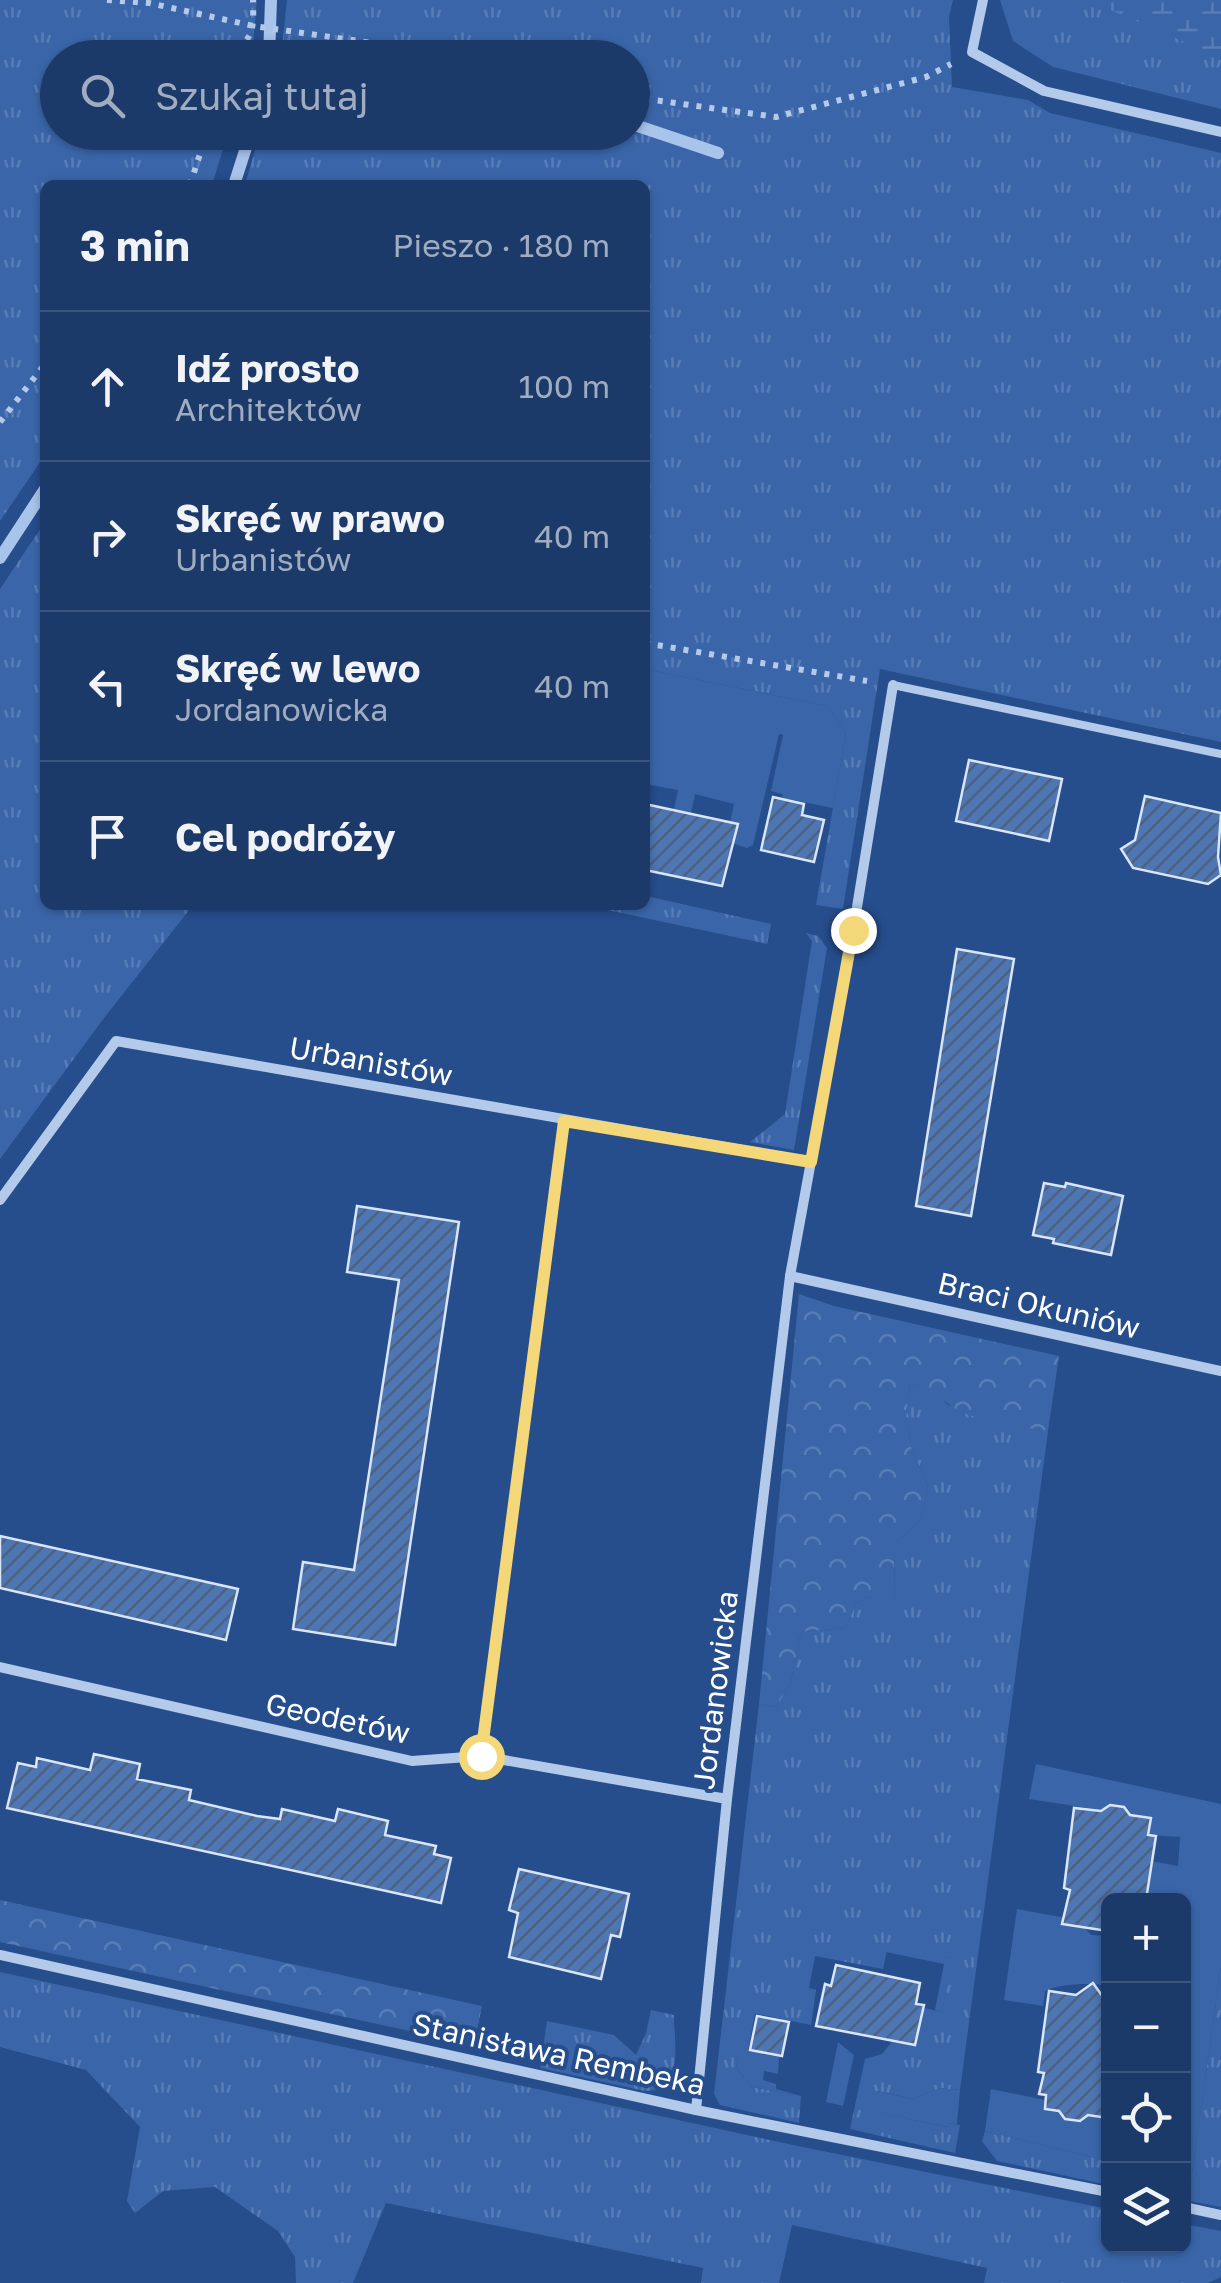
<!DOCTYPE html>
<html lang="pl">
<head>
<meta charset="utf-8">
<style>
  :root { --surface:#1c3a69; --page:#294571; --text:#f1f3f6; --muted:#a0adc0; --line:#3a547d }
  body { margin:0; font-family:"Golos Text",sans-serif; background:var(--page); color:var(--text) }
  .controls { position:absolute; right:30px; bottom:30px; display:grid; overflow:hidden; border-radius:15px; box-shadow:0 2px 8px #0004 }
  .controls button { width:90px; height:90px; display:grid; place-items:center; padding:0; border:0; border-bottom:2px solid var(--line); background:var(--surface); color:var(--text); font:50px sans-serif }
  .stop { position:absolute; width:30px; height:30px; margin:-22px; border:8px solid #f4d779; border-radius:50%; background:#fff }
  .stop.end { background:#f4d779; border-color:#fff; box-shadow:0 2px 10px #0008 }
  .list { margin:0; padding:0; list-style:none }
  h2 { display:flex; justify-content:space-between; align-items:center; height:130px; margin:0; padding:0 40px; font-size:42px }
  h2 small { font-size:32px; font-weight:400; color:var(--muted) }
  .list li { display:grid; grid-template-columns:65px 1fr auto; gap:30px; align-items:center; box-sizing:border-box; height:150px; padding:0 40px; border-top:2px solid var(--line) }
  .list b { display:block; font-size:38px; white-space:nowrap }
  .list p { margin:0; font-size:32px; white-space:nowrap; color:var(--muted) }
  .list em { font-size:32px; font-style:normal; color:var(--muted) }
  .icon { flex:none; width:55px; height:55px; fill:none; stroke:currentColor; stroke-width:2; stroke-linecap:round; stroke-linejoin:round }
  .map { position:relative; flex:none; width:1221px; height:2283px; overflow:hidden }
  .search { position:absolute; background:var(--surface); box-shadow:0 2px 8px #0004; left:40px; top:40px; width:610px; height:110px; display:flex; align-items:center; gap:25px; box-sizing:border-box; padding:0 35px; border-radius:55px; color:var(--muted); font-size:38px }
  .panel { position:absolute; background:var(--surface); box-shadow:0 2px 8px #0004; left:40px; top:180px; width:610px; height:730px; border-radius:15px }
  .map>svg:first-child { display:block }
</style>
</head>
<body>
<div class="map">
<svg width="1221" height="2283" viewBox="0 0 1221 2283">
  <defs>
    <pattern id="grass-tufts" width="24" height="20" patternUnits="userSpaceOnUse" patternTransform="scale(2.5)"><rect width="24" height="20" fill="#3a66a9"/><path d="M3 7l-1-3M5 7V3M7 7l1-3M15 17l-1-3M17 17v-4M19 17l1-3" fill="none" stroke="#587db6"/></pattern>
    <pattern id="forest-crowns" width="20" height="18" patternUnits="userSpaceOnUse" patternTransform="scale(2.5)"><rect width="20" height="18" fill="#3a66a9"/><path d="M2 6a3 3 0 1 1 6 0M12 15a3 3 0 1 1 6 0" fill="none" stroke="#587db6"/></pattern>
    <pattern id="wetland-marsh" width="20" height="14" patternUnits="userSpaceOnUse" patternTransform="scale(2.5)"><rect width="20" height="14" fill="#3a66a9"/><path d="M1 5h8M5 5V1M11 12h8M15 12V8" fill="none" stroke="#587db6"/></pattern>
    <pattern id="building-hatch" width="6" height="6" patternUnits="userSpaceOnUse" patternTransform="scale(2.5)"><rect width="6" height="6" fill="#4e76b3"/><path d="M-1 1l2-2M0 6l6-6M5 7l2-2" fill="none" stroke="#4d6180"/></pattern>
  </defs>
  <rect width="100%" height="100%" fill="#264d8c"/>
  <g fill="url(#grass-tufts)">
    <polygon points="0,0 257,0 252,57 58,58 58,132 228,133 212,185 45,185 45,455 0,521"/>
    <polygon points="287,0 953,0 949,17 952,87 1028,100 1050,113 1221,153 1221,742 880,669 843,909 816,905 846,733 828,706 645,669 645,185 245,185 260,133 632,132 632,58 281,57"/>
    <polygon points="1000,0 1221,0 1221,109 1053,67 1013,41"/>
    <polygon points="45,522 45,905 193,905 104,1018 0,1159 0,589"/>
    <polygon points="646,896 771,924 767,944 584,905 645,905"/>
    <polygon points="806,933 818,936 827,948 794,1150 750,1142 785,1114 812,941"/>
    <polygon points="910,1384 931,1388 948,1405 1012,1425 1048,1431 960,2090 940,2088 913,2099 877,2091 871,2111 947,2127 949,2123 960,2125 955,2153 850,2129 865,2059 882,2054 892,2042 915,2046 924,2008 942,2012 952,1958 888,1946 883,1969 815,1956 809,1988 816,1990 811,2025 744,2011 736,2068 752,2087 801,2096 799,2123 720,2105 714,2094 759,1704 776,1707 790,1685 801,1632 846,1628 856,1603 869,1597 895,1601 894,1544 921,1520 928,1486 912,1450 906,1416"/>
    <polygon points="1221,1967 1221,2207 1184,2200 1184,2179 1191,2180"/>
    <polygon points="0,1972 793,2145 1108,2209 1108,2246 1184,2246 1184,2224 1221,2231 1221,2277 1208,2283 984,2283 987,2268 792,2225 779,2283 701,2283 703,2268 386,2203 353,2283 296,2283 295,2257 278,2231 215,2187 163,2191 135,2213 127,2201 140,2127 86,2070 0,2047"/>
    <path d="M651,2010L674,2015C674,2044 685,2091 645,2091L540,2068L547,2021L614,2035L636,2055L646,2033Z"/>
    <polygon points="985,2131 1108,2161 1108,2185 997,2161 982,2141"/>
  </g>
  <g fill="url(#forest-crowns)">
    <path d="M799,1294L834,1306L1059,1356L1048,1431C1022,1427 992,1424 967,1414C942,1405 939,1389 910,1384L906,1416L912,1450L928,1486L921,1520L894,1544L895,1602L869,1597L856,1603L846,1628L801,1632L790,1685L776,1707L759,1704Z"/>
    <polygon points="0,1900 482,2006 474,2045 0,1942"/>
  </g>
  <polygon fill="url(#wetland-marsh)" points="1109,0 1221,0 1221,58 1111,10"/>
  <g fill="#3a66a9">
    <polygon points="645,669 828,706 846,733 833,808 783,798 782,794 771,791 783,735 779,734 753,845 747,848 731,843 736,824 730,822 734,804 695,794 691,813 674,809 678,790 645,784"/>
    <polygon points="1036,1764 1221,1804 1221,1967 1191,2181 1184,2179 1184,1900 1147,1896 1145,1860 1178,1866 1180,1837 1149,1835 1151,1818 1130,1815 1124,1806 1109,1804 1101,1810 1029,1799"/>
    <path d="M1017,1909L1071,1919L1070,1926L1085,1928L1091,1935L1108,1936V1994L1102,1985C1085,1983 1060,1984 1045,1991L1043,2006L1004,2000Z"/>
    <polygon points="887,1945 953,1958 942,2012 935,2010 944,1964 886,1952"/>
    <polygon points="743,2010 755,2013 748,2051 779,2057 778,2074 764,2071 763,2080 776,2084 776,2089 801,2096 752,2087 736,2068"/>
    <polygon points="838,2042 854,2055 843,2106 826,2102"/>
    <polygon points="940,2088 960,2090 957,2124 949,2123 948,2127 870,2111 876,2091 913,2099"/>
    <polygon points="991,2089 1045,2100 1044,2109 1059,2112 1065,2120 1081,2122 1089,2116 1108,2119 1108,2161 985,2131"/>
  </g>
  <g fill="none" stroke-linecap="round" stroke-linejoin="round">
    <g stroke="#a9c4eb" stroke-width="12">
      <polyline points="269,58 271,0"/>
      <polyline points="632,124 718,153"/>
      <polyline points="234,185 251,132"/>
      <polyline points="0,558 45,489"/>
    </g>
  </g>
  <g fill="url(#building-hatch)" stroke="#d9e5f8" stroke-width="2.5">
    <polygon points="969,760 1062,779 1049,841 956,821"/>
    <polygon points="1145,796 1221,813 1218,857 1221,875 1208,884 1133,868 1121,849 1135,840"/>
    <polygon points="773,797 804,804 802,815 824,820 814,862 761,850"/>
    <polygon points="645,804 738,824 722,886 645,870"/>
    <polygon points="957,949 1014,959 971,1216 916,1206"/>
    <polygon points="1044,1183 1065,1187 1066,1183 1123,1196 1111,1255 1053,1243 1054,1239 1033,1235"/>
    <polygon points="357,1206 459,1222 395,1645 293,1629 303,1562 354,1570 399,1280 347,1272"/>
    <polygon points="0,1536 238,1589 226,1640 0,1588"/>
    <polygon points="94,1754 140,1764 137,1779 191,1790 189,1800 257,1816 280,1819 282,1809 335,1821 338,1809 388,1821 385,1835 436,1846 434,1854 451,1858 441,1903 7,1808 18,1763 36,1767 37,1758 90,1770"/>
    <polygon points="1110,1805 1124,1807 1130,1815 1151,1818 1148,1835 1156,1836 1146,1900 1108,1900 1108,1931 1062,1924 1070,1890 1064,1888 1074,1808 1101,1811"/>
    <polygon points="519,1869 629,1894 620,1937 611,1935 601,1979 509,1957 518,1913 509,1910"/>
    <polygon points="836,1965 920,1983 916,2004 924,2005 915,2045 816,2026 825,1984 831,1986"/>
    <polygon points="1093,1983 1108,2004 1108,2118 1088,2115 1080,2121 1065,2119 1059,2111 1045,2109 1046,2095 1039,2094 1044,2073 1038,2072 1049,1991 1076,1995"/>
    <polygon points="757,2016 789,2022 782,2056 750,2050"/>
  </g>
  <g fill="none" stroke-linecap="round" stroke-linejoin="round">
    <g stroke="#b4caea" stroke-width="6" stroke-dasharray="5 8" stroke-linecap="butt">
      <polyline points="107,0 149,3 254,26 477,58"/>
      <path d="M228,58C253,37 254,33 253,0"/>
      <polyline points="632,97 776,117 926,77 951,64"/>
      <polyline points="190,185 207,132"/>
      <polyline points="0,422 45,364"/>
      <polyline points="645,643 867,681"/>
    </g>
    <polyline stroke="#b4caea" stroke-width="8" points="893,685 1221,754"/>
    <g stroke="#b4caea" stroke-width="10">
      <polyline points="983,0 972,52 1044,91 1221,132"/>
      <polyline points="0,1200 116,1041 811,1162"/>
      <polyline points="790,1276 1221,1371"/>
      <polyline points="0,1667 412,1761 481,1756 727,1799"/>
      <polyline points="481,1756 564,1121"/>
      <polyline points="0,1955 696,2110 1108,2192"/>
      <polyline points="696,2110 727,1799 790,1276 852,938 893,685"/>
      <polyline points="1184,2207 1221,2215"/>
    </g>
  </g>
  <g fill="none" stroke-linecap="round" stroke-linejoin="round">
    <polyline stroke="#f4d779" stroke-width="12" points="481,1756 564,1121 811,1162 853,930"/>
  </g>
  <g text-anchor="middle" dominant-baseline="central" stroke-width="8" stroke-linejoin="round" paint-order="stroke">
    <g font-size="30" fill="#fff" stroke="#264d8c">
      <text transform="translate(371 1061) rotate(10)">Urbanistów</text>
      <text transform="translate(1039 1305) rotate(13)">Braci Okuniów</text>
      <text transform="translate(715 1690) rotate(-83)">Jordanowicka</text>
      <text transform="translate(338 1718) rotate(12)">Geodetów</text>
      <text transform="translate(559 2054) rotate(12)">Stanisława Rembeka</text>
    </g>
  </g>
</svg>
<div class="controls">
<button>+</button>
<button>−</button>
<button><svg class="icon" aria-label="locate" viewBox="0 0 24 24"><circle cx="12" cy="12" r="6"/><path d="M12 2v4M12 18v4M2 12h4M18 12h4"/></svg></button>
<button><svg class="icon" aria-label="layers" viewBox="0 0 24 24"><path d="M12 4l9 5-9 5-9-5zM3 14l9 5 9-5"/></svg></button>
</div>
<div class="stop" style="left:481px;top:1756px"></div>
<div class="stop end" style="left:853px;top:930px"></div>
<div class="search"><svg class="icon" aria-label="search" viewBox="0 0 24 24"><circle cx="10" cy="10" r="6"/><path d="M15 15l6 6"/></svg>Szukaj tutaj</div>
<section class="panel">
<h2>3 min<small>Pieszo · 180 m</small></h2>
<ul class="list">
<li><svg class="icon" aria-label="ahead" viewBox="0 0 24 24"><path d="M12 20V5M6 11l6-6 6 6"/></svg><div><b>Idź prosto</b><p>Architektów</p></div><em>100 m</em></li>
<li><svg class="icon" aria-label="right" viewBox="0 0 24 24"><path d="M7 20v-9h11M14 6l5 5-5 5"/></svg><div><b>Skręć w prawo</b><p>Urbanistów</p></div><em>40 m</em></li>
<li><svg class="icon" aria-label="left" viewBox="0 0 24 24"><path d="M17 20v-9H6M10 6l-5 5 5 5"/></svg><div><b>Skręć w lewo</b><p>Jordanowicka</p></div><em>40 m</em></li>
<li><svg class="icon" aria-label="arrive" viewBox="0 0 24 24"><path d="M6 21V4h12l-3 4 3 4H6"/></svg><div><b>Cel podróży</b></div></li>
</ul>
</section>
</div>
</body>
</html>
